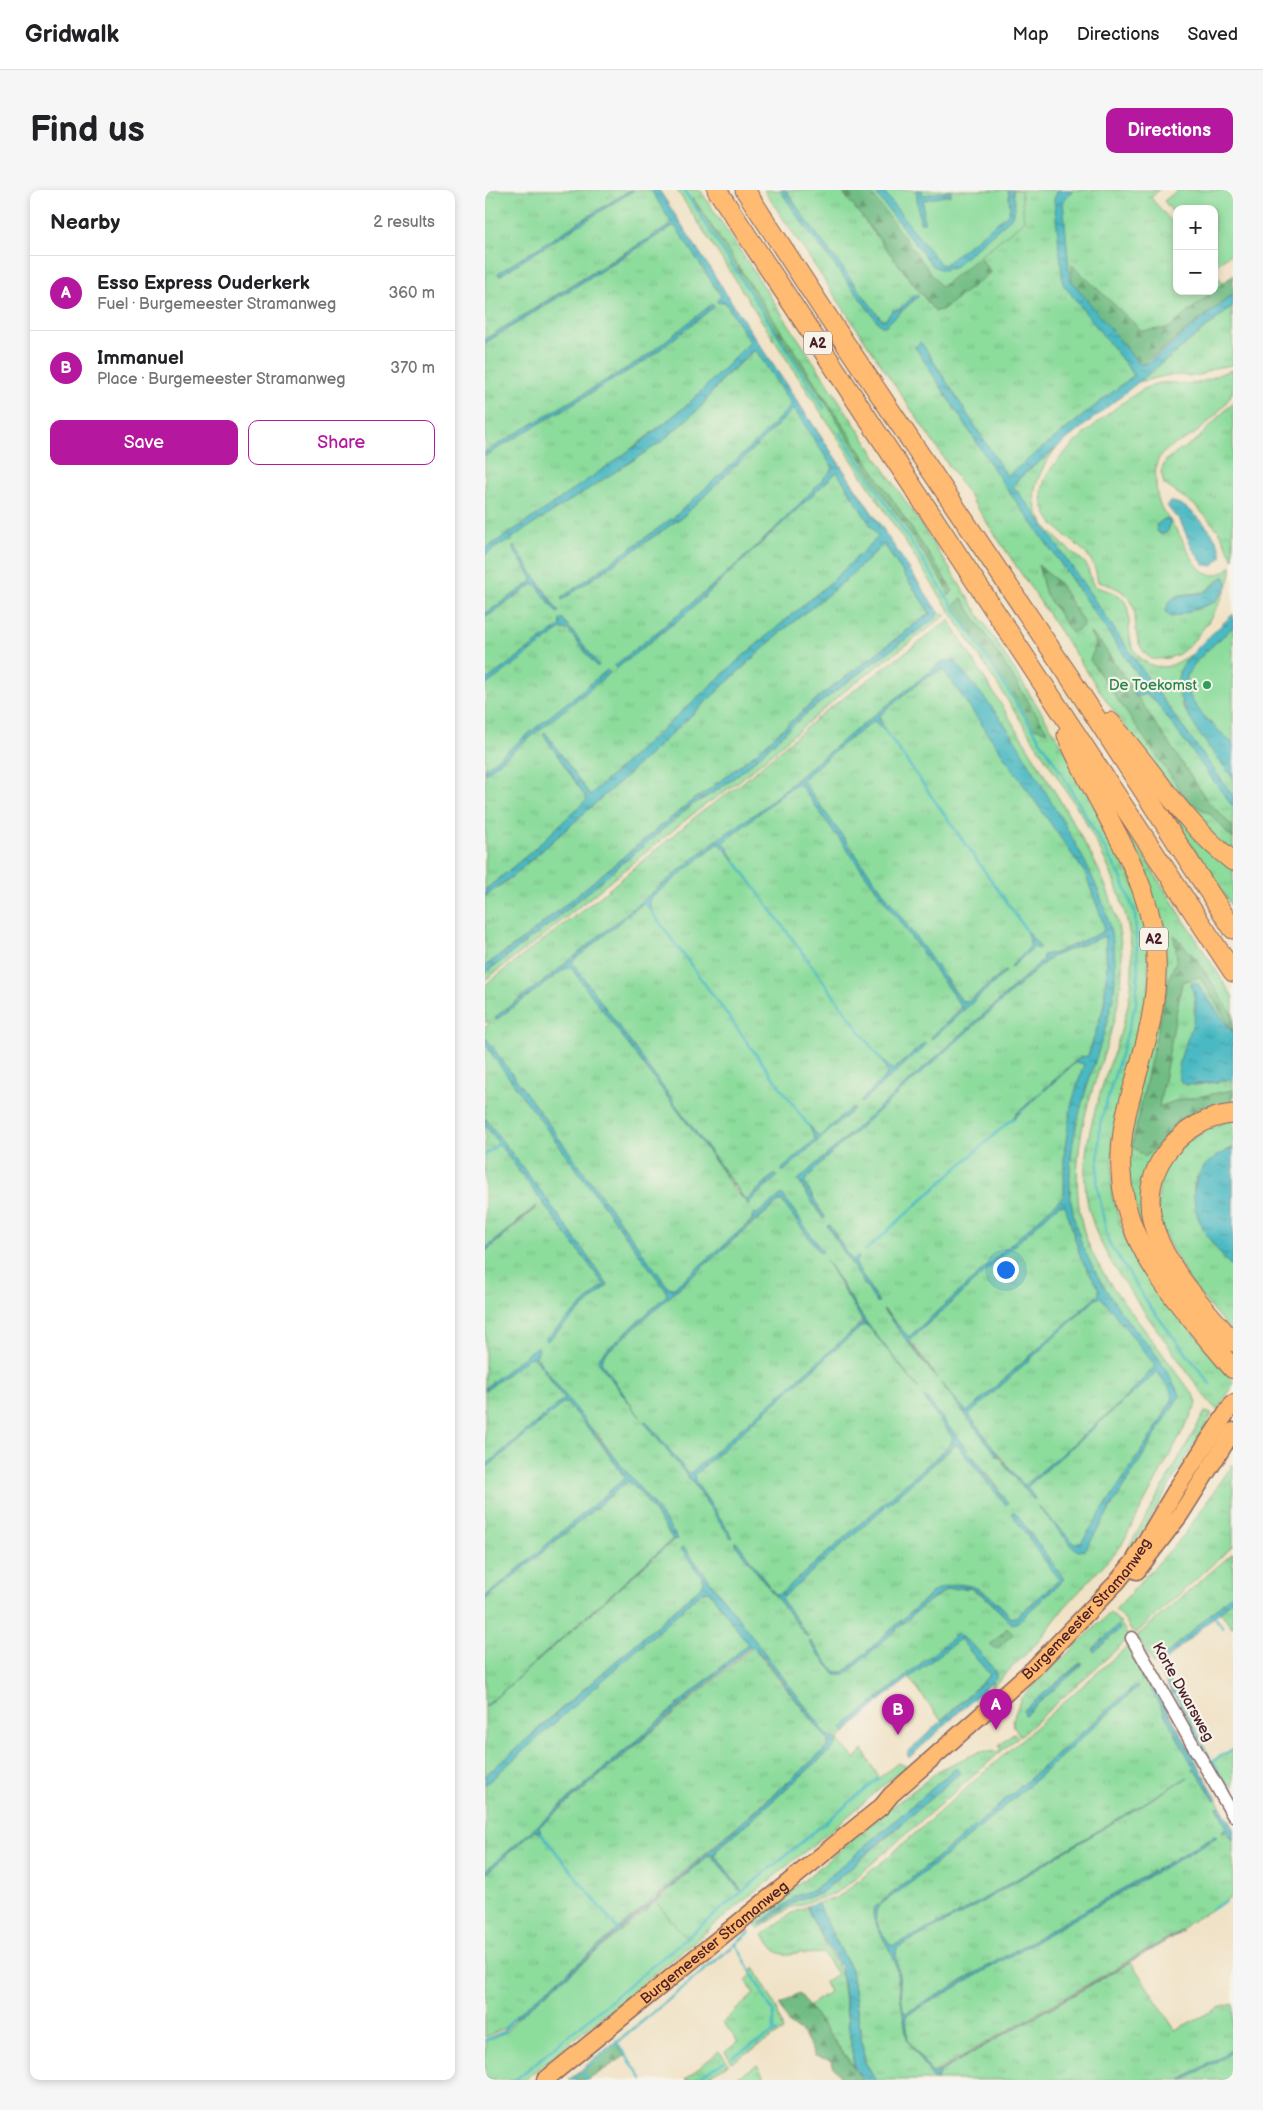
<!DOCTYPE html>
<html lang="en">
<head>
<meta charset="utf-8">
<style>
  :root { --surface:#fff; --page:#f6f6f6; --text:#202124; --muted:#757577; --line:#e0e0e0; --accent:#b5179e }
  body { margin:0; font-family:"Balsamiq Sans",sans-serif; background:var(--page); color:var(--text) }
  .controls { position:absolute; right:15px; top:15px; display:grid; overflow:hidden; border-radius:10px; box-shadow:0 2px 8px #0003 }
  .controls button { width:45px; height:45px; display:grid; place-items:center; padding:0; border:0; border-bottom:1px solid var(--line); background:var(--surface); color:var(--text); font:25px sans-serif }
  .you { position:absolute; left:520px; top:1079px; width:18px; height:18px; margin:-12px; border:4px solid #fff; border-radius:50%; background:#1a73e8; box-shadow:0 0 0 8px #1a73e833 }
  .badge { display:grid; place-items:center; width:32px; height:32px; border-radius:50%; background:var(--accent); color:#fff; font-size:16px; font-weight:700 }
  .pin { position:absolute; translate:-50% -41px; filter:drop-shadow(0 1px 2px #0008) }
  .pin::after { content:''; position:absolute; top:26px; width:18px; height:15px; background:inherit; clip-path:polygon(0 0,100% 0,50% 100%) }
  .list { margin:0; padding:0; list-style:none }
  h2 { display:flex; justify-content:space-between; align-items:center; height:65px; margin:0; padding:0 20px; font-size:21px }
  h2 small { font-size:16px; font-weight:400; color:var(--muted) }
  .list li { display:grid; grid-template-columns:32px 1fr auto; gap:15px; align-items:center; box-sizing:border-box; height:75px; padding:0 20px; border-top:1px solid var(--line) }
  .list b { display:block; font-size:19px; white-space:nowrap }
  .list p { margin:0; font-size:16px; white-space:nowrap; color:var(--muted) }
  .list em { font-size:16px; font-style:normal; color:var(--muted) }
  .actions { display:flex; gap:10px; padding:15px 20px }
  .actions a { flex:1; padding:11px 0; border:1px solid var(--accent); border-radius:10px; text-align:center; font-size:18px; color:var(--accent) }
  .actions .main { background:var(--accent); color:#fff }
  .map { position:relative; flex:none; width:748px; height:1890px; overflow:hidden; border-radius:10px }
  header { display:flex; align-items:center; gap:30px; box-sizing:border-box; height:70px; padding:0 25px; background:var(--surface); border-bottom:1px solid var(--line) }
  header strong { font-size:24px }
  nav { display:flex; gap:28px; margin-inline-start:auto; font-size:18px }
  .intro { display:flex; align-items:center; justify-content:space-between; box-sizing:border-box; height:120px; padding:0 30px }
  h1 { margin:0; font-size:35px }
  .button { padding:12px 22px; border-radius:10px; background:var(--accent); color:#fff; font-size:18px; font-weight:700 }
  main { display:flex; gap:30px; padding:0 30px }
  aside { flex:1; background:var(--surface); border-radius:10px; box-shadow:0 2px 8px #0003 }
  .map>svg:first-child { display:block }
</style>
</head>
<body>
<header>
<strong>Gridwalk</strong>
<nav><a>Map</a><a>Directions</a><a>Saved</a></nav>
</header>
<div class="intro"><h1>Find us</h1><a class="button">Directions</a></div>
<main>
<aside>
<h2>Nearby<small>2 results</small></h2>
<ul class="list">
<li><span class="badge">A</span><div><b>Esso Express Ouderkerk</b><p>Fuel · Burgemeester Stramanweg</p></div><em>360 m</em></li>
<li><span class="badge">B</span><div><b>Immanuel</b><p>Place · Burgemeester Stramanweg</p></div><em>370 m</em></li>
</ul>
<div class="actions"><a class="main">Save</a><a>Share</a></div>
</aside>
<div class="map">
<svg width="748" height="1890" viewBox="0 0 748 1890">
  <defs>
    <pattern id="grass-tufts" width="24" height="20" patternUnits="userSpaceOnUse" patternTransform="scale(1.25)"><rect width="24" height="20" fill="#8cdc9c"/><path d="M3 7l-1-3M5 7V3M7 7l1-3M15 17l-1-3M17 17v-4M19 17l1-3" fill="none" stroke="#7abc87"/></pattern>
    <pattern id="forest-firs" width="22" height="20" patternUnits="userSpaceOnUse" patternTransform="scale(1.25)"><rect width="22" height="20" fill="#71bc84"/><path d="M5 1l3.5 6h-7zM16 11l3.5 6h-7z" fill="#5f986c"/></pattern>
    <pattern id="water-ripples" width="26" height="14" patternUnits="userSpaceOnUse" patternTransform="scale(1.25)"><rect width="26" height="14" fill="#4ab9c3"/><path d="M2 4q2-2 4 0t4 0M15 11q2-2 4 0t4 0" fill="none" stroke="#40969f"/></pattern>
  </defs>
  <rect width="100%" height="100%" fill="#f7f3e8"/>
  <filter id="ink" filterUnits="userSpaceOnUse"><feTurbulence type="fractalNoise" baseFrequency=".02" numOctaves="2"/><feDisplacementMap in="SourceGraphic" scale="10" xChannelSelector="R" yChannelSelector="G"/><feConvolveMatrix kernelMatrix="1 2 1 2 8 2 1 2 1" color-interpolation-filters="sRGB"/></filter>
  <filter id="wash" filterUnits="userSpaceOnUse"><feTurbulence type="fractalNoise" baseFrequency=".0096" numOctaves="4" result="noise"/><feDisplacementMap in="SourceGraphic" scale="20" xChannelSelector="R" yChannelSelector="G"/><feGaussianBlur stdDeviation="1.12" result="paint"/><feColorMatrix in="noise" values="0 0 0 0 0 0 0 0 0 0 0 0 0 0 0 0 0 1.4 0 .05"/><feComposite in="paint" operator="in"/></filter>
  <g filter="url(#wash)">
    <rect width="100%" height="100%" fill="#f0e2c6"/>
    <g fill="url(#grass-tufts)" stroke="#6b7e64" fill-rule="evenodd">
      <polygon points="0,0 171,0 186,32 184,35 192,31 270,148 201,216 120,279 57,322 175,253 216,217 237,189 275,156 400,342 346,392 258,466 45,663 0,700 0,428 48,394 52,396 72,423 59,399 28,358 47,388 46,393 0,424 0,153 142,61 0,149"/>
      <path d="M192,0H215L450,356L586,569L663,724L664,814L628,951L627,1006L641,1051L657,1076L748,1191L747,1197L732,1220L720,1207C701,1180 682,1154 663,1127C638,1091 610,1055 602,1010C595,968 607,928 620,888C630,859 642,828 646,797C654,734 625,676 595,622Z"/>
      <path d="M279,0H356L449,120L452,121L528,0H674L666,8L692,38V101H729V82L738,93L660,165L649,185L517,292L522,298L570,259C541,301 541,322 581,357C586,362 593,366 599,372C605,378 604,389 609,396C618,400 632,402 638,409C646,419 643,434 645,447C647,466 667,483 687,475C695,472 703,466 711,462L699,473L694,485L697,516L748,588V661L735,652L667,575L619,507ZM661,487L677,509L670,511L663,505L649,502L655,489Z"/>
      <polygon points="747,117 748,175 729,178 713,186 685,185 653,192"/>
      <path d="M748,180C748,187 748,197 747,203C742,214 722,235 712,242C698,252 676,257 671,275C670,281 671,288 671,294C673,321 679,320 692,341C705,361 716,403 746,376C748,400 712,454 692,465C683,469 675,469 666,469C632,440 675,407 613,392C611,383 610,375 604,367C590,349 566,341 559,317C556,307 557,296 561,287C572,263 645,202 670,194C685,190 702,197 716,192C727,189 736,182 748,180ZM737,387L743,396L730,412L686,427L695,405L720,402Z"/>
      <polygon points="748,212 748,369 734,341 711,316 679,294 676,281 682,269 713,249"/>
      <polygon points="399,354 445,423 335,506 271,563 216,606 210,608 41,747 0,776 0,706 28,686 138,589 297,441 361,390"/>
      <path d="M453,422L461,425L361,500L253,592L213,620L53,750L0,790V783L66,733L208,614C250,594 286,553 321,524C363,490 407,459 450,428Z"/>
      <path d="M464,430C499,490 538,547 573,607C600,653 630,700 636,754C642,806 622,852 607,901C593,945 587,993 598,1038C607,1073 632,1103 653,1131C672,1156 691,1182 710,1207L712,1214L636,1356L579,1418L554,1451L505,1499L511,1483L477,1451L505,1485L456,1530L424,1488L398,1508L353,1550L370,1569L378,1560L394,1588L413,1573L421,1576L362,1627L39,1890H25L201,1748L171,1712L223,1666L227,1665L253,1699L252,1693L230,1665L232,1660L350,1556L353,1550L343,1546L198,1357L197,1359L217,1387L218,1395L47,1544L217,1402L224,1401L263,1454L66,1624L67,1626L268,1457L343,1550V1557L19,1838L0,1847V1410L143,1291L156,1303L188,1349L49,1474L188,1350L193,1349L109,1240V1244L140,1288L0,1407V1062L52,1017L0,1059V935L11,949L14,947L0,928V853L17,874L0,847V837L4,834L3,831L0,833V795L116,706L214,624L256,594L337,524ZM324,603L477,811H484L502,796L470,825L476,816ZM619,735L625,798L603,871L596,867H603L619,816L622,776L620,745L566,767L498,825L558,770V765L570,763L618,742ZM85,771L134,838L86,777L81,778L11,827ZM218,953L261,1011L289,984L292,987L263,1013L250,1001ZM313,990L319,992L340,1028L338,1029ZM297,1004L337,1062H335L296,1010L213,1080L267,1030V1026L272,1025ZM341,1070L381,1132L371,1138L377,1130ZM399,1119L423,1147L452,1187ZM456,1193L539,1296L544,1304ZM464,1238L515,1299L472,1254L313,1392L465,1255L468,1248ZM579,1389L533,1432L527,1434L499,1406L485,1398L463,1399L440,1414L360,1485H350L325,1452L326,1451L350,1482H359L449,1401C481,1386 506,1402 526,1428L531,1427L574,1390Z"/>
      <polygon points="652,573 748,677 748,718"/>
      <path d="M606,584L748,807V843L713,795L706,794C717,826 703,861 696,893L710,895L748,890V916L667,971L678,1077L653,1037L639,972L675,759Z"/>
      <path d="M748,928V958C729,965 706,982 709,1005C710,1016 738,1062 745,1075L748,1077V1144L707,1095L672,1032L675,982L694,953Z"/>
      <polygon points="720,1222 727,1224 651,1352 641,1362"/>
      <polygon points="748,1274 748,1356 651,1443 647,1442 641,1431 630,1420 699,1345"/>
      <polygon points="748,1363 748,1438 733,1419 669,1475 652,1446"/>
      <path d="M625,1423L635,1432L644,1448L535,1546L529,1537L528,1529L536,1508ZM596,1472L597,1475L540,1524V1520Z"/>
      <polygon points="646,1453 748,1639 748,1706 701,1735 697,1740 448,1883 452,1890 391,1890 380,1872 366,1780 332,1713 352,1708 402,1668"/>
      <path d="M529,1543L533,1547L362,1695L347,1705L307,1717L273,1739L270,1734L271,1730L406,1618L456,1579L496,1561L512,1562L516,1559L514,1556ZM471,1579L415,1636L335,1704L314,1709L275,1734L313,1705L329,1700Z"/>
      <polygon points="748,1558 748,1614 725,1572"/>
      <path d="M322,1716L324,1723L356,1783L369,1877L323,1816L344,1802L340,1792L352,1784L338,1763L319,1764L316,1762C292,1767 293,1764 278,1745L305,1724Z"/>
      <polygon points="646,1772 690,1840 733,1818 748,1814 748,1890 453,1890 452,1887 455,1881"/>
      <polygon points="269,1777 292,1819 298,1841 247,1872 240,1862 253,1852 238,1832 269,1804 261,1790 265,1787"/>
      <polygon points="234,1861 244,1874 217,1890 200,1890"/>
      <polygon points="272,1875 281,1890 247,1890"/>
    </g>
    <g fill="url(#forest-firs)" stroke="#5e6e58">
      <polygon points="356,0 388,0 489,60 506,82 457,120 450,121"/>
      <polygon points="208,8 468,401 464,406 462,398 394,298 344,218 246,75 207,13"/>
      <polygon points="587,75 657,141 684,138 748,85 748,104 657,175 654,174 587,93"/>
      <polygon points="553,375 574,393 600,435 587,443 561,405"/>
      <polygon points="477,408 563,542 546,537 468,416"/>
      <polygon points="605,443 616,453 722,610 748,637 748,649 725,624 703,611 605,470 611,454"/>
      <polygon points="689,745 712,770 748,826 748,842 715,787 697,792 674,917 690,911 748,900 748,914 714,917 660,967 647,956 684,788 692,769"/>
      <polygon points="522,1438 528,1444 512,1459 505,1455"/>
      <polygon points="314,1803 378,1890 357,1890 345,1870 330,1866 318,1843 303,1833 295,1815"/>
      <polygon points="130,1852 140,1866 103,1890 84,1890"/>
    </g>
    <g fill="#8cdc9c" stroke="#6b7e64">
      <polygon points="384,0 536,0 539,31 456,97"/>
      <polygon points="693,0 748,0 748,62 731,75 729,73 729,19 692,19 692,27 679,11"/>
      <polygon points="748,430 748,561 696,502 701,476"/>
      <polygon points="171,1712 201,1748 29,1890 0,1890 0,1851 21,1842 32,1828"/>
    </g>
    <g fill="url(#water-ripples)" stroke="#4a6c77">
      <polygon points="145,0 149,0 14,86 13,83"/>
      <path d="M166,0H174L270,148L453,422L451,428C407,459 363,490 321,524C286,553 250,594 208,614L66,733L0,783V776L41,747L210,608L216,606L271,563L335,506L445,423L399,354L361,390L297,441L138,589L28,686L0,706V700L45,663L102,609L58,544L60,542L105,605L258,466L346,392L393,347L352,282L202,423L131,479L129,476C207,415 282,352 348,278L309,219L200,325L77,410L76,408L189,327L271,252L305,217V212L271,161H268L237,189L216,217L175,253L27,348V351L18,353L0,365V359L56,322L151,256L201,216L265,152L240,112L233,113L231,111L236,106L190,36L186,37L184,34L186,32Z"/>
      <polygon points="295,0 301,0 318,26 397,130 400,130 408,120 413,120 432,104 434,106 400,136 396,136 315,30"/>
      <polygon points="388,0 397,0 455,74 459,75 523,24 525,17 523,0 528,0 530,19 526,28 468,78 458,80 448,76"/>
      <polygon points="431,0 436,0 438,5 466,1 466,5 438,10 439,33 435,33"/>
      <polygon points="573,0 588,0 578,11 585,89 654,174 661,174 748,104 748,116 534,288 528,296 550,323 671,500 748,606 748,617 668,508 660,504 651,507 649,504 654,487 555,344 521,298 430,157 435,152 440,158 522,286 649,185 578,94 569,9"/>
      <polygon points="184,36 185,38 0,153 0,149"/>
      <polygon points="227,114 229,117 163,169 0,266 0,262 160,167"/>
      <path d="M685,312C702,310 740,351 736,368L728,376L719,375L707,358L694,328L690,326L682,316Z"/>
      <polygon points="679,329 685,330 684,339 681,343 675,344 672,341 671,335"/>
      <polygon points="29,356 74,422 72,423 52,396 48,394 0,428 0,424 46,392 47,388 27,358"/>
      <path d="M739,386L743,396L730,412L692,426L686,427L681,423C684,397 705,409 721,401C728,397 733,391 739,386Z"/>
      <path d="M748,424V437C734,451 714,465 704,482C690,506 733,539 748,554V588C731,565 682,511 695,481C702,465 735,437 748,424Z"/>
      <polygon points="77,428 114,475 112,477 83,440 76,439 0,496 0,491 76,435 75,430"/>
      <path d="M458,471H470C491,498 514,524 532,553C544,573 555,593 567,613C602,672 642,740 627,812C610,889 567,960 593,1043C604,1077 627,1110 648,1138C657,1149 667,1158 674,1169C682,1181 688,1193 695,1205L600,1360L593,1361L586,1355L553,1316L589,1353H596L673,1235L688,1208L684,1197L672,1182L542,1297L550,1309L549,1310L518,1274L519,1272L539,1296L632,1216L669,1178V1174L616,1107L611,1109L484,1225L514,1265L513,1267L456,1193L482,1222L614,1104V1098L596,1069L580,1015H574L424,1151L451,1188L398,1120L424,1147L579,1006V965L586,916L599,874L591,872L526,931L530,925L595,867L603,866L619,816L622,776L620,746L566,767L340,969L319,992L340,1028L338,1029L313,990L537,790L558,770V765L570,763L618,742L619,735L600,683L458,479L435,492L394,526L400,542L389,531L357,555L317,590L477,811H484L520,781L521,782L447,849L446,847L475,820L476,816L315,595H309L239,652L251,672L236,655L232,654L164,710L167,722L158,713L87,772L261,1011L290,984L292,987L263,1013L264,1016L86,778H81L11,830L10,827L64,787L230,651L274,621L352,555Z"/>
      <polygon points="122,480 125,483 0,584 0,579"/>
      <polygon points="542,741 555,757 553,759 549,757 527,777 526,776 546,756 541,742"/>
      <path d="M708,792L713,795L748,843V890L701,895L694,889C691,852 721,836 706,794Z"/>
      <polygon points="0,847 183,1097 189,1098 267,1030 269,1023 272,1024 297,1004 338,1062 335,1063 296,1010 266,1034 119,1165 116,1172 155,1227 113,1172 115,1166 182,1105 180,1099 8,866 0,853"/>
      <polygon points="439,853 441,855 376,913 376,910 403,884 396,869 408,880"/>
      <polygon points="366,918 369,919 298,982 297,979 330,949 323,934 334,947"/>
      <polygon points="0,928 64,1012 123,1095 62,1151 60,1149 119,1095 0,935"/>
      <path d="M748,958V1077C740,1071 733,1061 728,1054C700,1016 700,976 748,958Z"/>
      <polygon points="52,1015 0,1062 0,1059"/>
      <polygon points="344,1035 367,1070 373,1066 374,1068 370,1073 394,1112 391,1112 342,1036"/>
      <polygon points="341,1070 381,1132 434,1199 386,1140 381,1135 377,1136 209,1285 210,1291 248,1347 246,1348 208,1293 159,1232 161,1231 204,1284 377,1133 377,1130"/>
      <polygon points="52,1156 54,1159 51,1167 92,1221 167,1313 193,1349 188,1350 0,1517 188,1349 156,1303 143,1291 0,1410 0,1407 140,1288 115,1252 82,1214 79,1213 0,1279 0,1276 79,1209 50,1168 45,1167 0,1201 0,1198"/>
      <polygon points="441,1207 523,1313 521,1315 471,1254 296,1409 323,1446 322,1447 249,1353 252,1352 290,1404 296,1403 465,1255 468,1248 439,1208"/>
      <path d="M530,1322L579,1389L533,1432L527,1434L499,1405L485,1398L463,1399L440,1414L360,1485H350L324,1452L326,1451L350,1482H359L449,1401C483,1385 505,1401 526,1428L531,1427L574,1390L526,1323Z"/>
      <polygon points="199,1357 343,1546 351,1549 350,1556 232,1660 230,1665 257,1701 253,1699 227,1665 223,1666 32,1828 30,1826 169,1710 343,1557 343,1550 277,1466 268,1457 264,1458 54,1637 56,1643 49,1641 0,1684 0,1681 263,1454 224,1401 217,1402 0,1595 0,1586 218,1395 217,1387 196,1359"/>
      <polygon points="748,1403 748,1410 676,1474 691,1502 688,1505 671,1474"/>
      <polygon points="633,1435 635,1439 609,1462 608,1459"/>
      <path d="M472,1444C488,1453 501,1468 511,1483V1488L424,1568L422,1563L505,1485L475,1449L398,1508L360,1543L357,1538Z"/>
      <polygon points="597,1472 597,1475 540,1525 539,1520"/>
      <polygon points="662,1485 732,1609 729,1610 712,1582 707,1580 709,1578 661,1490 657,1491 656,1488"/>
      <path d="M651,1495L653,1497C570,1572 488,1650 396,1714C383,1726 397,1744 407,1756L468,1727L703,1587L479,1723L413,1757L411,1761L418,1820L421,1823L729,1646L732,1647L421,1826L423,1850L447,1883H451L698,1741L456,1881L452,1887L453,1890H449L422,1849L410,1771C406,1758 383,1729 389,1718L487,1639Z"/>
      <polygon points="471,1578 475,1583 335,1704 314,1709 276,1735 274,1734 313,1705 329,1700"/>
      <polygon points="735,1616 748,1639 748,1651 742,1640 737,1642 741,1636 732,1617"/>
      <polygon points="332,1713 366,1780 380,1872 391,1890 378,1890 369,1877 356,1778 324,1723 322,1716"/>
      <polygon points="748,1859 748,1862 700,1890 696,1890"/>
    </g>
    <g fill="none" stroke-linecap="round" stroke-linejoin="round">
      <g stroke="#4ab9c3" stroke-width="2.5">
        <polyline points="199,0 339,218"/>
        <polyline points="355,243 574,579 636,687 650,723 653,781 651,814 615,934 612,995 623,1051 666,1118 725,1194"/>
        <polyline points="399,539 542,741"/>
        <polyline points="251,672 396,870"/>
        <polyline points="167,722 323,935"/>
        <polyline points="0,965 14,953"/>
        <polyline points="380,1061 528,928"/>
        <polyline points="729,1426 738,1438"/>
        <polyline points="690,1503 748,1611"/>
        <polyline points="742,1598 728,1571 748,1559"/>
        <polyline points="56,1643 134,1741"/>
        <polyline points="727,1719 741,1711"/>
        <polyline points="251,1754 289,1824 289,1843"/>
        <polyline points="0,1850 18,1842 29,1828"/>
        <polyline points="131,1851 158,1890"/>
        <polyline points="247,1867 292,1841"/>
        <polyline points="97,1882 102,1890"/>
        <polyline points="30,1890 394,1588"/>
        <polyline points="87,1890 265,1742"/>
        <polyline points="209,1890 239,1872"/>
      </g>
    </g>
  </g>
  <g filter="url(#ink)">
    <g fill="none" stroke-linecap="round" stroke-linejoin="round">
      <g stroke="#846361" stroke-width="15">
        <polyline id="minor" points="647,1448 748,1625"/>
      </g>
      <g stroke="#846361" stroke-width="19">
        <g id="major">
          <polyline points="652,1381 695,1325 748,1241"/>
          <path id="s1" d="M60,1890L397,1616L406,1605L548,1479L632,1392L649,1371L692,1298L748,1213"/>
        </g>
      </g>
      <g stroke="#846361" stroke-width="21">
        <g id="highway">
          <polyline points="232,0 748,782"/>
          <polyline points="260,0 358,150 584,486 748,739"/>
          <path d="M625,532C667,578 698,634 748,671"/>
          <path d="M582,545C610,614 661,676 670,753C676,805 661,855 646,905C610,1029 674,1090 748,1179"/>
          <path d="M748,924C722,926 699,940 683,960C630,1029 706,1102 748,1152"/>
        </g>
      </g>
      <use href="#minor" stroke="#fff" stroke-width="12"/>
      <use href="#major" stroke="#ffbb71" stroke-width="16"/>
      <use href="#highway" stroke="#ffbb71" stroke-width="19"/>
    </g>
  </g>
  <circle fill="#2e9e5b" stroke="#f7f3e8" stroke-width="2" cx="722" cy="495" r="5"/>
  <g text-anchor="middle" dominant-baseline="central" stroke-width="4.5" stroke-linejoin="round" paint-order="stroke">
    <g fill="#f7f3e8" stroke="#7e5f64" stroke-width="1">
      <rect x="319" y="141.5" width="28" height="23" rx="4"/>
      <rect x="655" y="737.5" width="28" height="23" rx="4"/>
    </g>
    <g font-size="14" font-weight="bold" fill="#4a1f2b">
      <text x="333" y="153">A2</text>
      <text x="669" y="749">A2</text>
    </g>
    <g font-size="15" fill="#27864d" stroke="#f7f3e8" text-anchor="end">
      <text x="712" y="495">De Toekomst</text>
    </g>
    <g font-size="15" fill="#4a1f2b" stroke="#f7f3e8">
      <text stroke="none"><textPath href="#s1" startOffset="719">Burgemeester Stramanweg</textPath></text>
      <text transform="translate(698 1502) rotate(61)">Korte Dwarsweg</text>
      <text stroke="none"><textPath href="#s1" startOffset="218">Burgemeester Stramanweg</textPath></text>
    </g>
  </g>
</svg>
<div class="controls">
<button>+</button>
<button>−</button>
</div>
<div class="you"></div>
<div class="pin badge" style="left:511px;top:1540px">A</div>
<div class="pin badge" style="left:413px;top:1545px">B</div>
</div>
</main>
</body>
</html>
